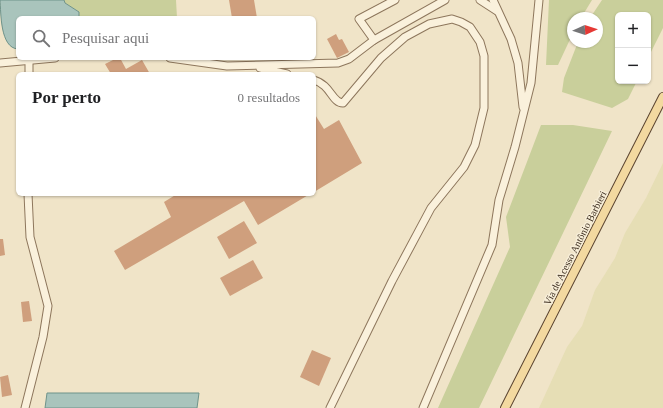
<!DOCTYPE html>
<html lang="pt">
<head>
<meta charset="utf-8">
<style>
  :root { --surface:#fff; --page:#f6f6f6; --text:#202124; --muted:#757577; --line:#e0e0e0 }
  body { margin:0; font-family:"Times New Roman",serif; background:var(--page); color:var(--text) }
  .controls { position:absolute; right:12px; top:12px; display:grid; overflow:hidden; border-radius:6px; box-shadow:0 1px 3px #0004 }
  .controls button { width:36px; height:36px; display:grid; place-items:center; padding:0; border:0; border-bottom:1px solid var(--line); background:var(--surface); color:var(--text); font:20px sans-serif }
  .compass { position:absolute; left:567px; top:12px; width:36px; height:36px; border-radius:50%; background:var(--surface); box-shadow:0 1px 3px #0004; rotate:87deg }
  .list { margin:0; padding:0; list-style:none }
  h2 { display:flex; justify-content:space-between; align-items:center; height:52px; margin:0; padding:0 16px; font-size:17px }
  h2 small { font-size:13px; font-weight:400; color:var(--muted) }
  .icon { flex:none; width:22px; height:22px; fill:none; stroke:currentColor; stroke-width:2; stroke-linecap:round; stroke-linejoin:round }
  .map { position:relative; flex:none; width:663px; height:408px; overflow:hidden }
  .search { position:absolute; background:var(--surface); box-shadow:0 1px 3px #0004; left:16px; top:16px; width:300px; height:44px; display:flex; align-items:center; gap:10px; box-sizing:border-box; padding:0 14px; border-radius:6px; color:var(--muted); font-size:15px }
  .panel { position:absolute; background:var(--surface); box-shadow:0 1px 3px #0004; left:16px; top:72px; width:300px; height:124px; border-radius:6px }
  .map>svg:first-child { display:block }
</style>
</head>
<body>
<div class="map">
<svg width="663" height="408" viewBox="0 0 663 408">
  <rect width="100%" height="100%" fill="#f0e4c8"/>
  <polygon fill="#e6deb5" points="663,163 663,408 539,408 567,347 582,326 595,290 615,258 625,233 646,198"/>
  <g fill="#c9cf9b">
    <polygon points="64,0 176,0 177,18 79,18 79,12 65,3"/>
    <polygon points="549,0 592,0 581,18 573,18 573,33 558,65 546,65"/>
    <polygon points="602,0 663,0 663,28 648,58 648,15 618,15 618,81 637,81 628,99 612,108 562,92 564,78 578,42 597,42 597,18 590,18"/>
    <polygon points="541,125 573,125 612,131 479,408 438,408 510,247 506,217"/>
  </g>
  <g fill="#a9c4bc" stroke="#6f938a">
    <path d="M0,0H64L65,3L79,12V18H18V49C0,48 1,13 0,0Z"/>
    <polygon points="47,393 199,393 197,408 45,408"/>
  </g>
  <g fill="#cf9f7d">
    <polygon points="229,0 254,0 257,18 232,18"/>
    <polygon points="336,34 339,40 342,39 349,52 337,58 327,39"/>
    <polygon points="117,58 120,58 126,69 142,60 150,74 111,74 105,64"/>
    <polygon points="314,113 324,129 339,120 362,163 314,192"/>
    <polygon points="177,194 310,194 258,225 244,201 125,270 114,251 171,217 164,202"/>
    <polygon points="244,221 257,243 229,259 217,237"/>
    <polygon points="0,239 3,239 5,255 0,256"/>
    <polygon points="253,260 263,278 230,296 220,278"/>
    <polygon points="29,301 32,321 23,322 21,302"/>
    <polygon points="312,350 331,358 319,386 300,377"/>
    <polygon points="8,375 12,395 2,397 0,377"/>
  </g>
  <g fill="none" stroke-linecap="round" stroke-linejoin="round">
    <g stroke="#8d765c" stroke-width="9">
      <g id="minor">
        <polyline points="480,0 497,11"/>
        <polyline points="493,0 511,39 518,63 523,107"/>
        <polyline points="374,40 359,19 395,0"/>
        <polyline points="170,58 227,66 338,63 349,59 374,40 445,0"/>
        <polyline points="0,63 55,58"/>
        <polyline points="260,68 287,74"/>
        <polyline points="29,74 29,61"/>
        <path d="M314,80C331,85 332,103 343,103L381,58L405,37L429,24L452,19L461,22L470,27L480,42L484,56V108L475,145L464,167L431,208L392,281L330,408"/>
        <polyline points="25,408 43,337 48,306 30,237 28,194"/>
        <polyline points="423,408 492,245 499,200 515,147 531,83 539,0"/>
      </g>
    </g>
    <g stroke="#5b4430" stroke-width="10">
      <polyline id="major" points="505,408 663,97"/>
    </g>
    <use href="#minor" stroke="#faf1dc" stroke-width="7"/>
    <use href="#major" stroke="#f3d9a0" stroke-width="8"/>
  </g>
  <g text-anchor="middle" dominant-baseline="central" stroke-width="3" stroke-linejoin="round" paint-order="stroke">
    <g font-size="10" fill="#3d2e20" stroke="#f7eed8">
      <text transform="translate(575 248) rotate(-63)">Via de Acesso Antônio Barbieri</text>
    </g>
  </g>
</svg>
<div class="controls">
<button>+</button>
<button>−</button>
</div>
<svg class="compass" viewBox="-18 -18 36 36"><path d="M0-13l5 13h-10z" fill="#e53935"/><path d="M0 13l5-13h-10z" fill="#757577"/></svg>
<div class="search"><svg class="icon" aria-label="search" viewBox="0 0 24 24"><circle cx="10" cy="10" r="6"/><path d="M15 15l6 6"/></svg>Pesquisar aqui</div>
<section class="panel">
<h2>Por perto<small>0 resultados</small></h2>
<ul class="list">
</ul>
</section>
</div>
</body>
</html>
